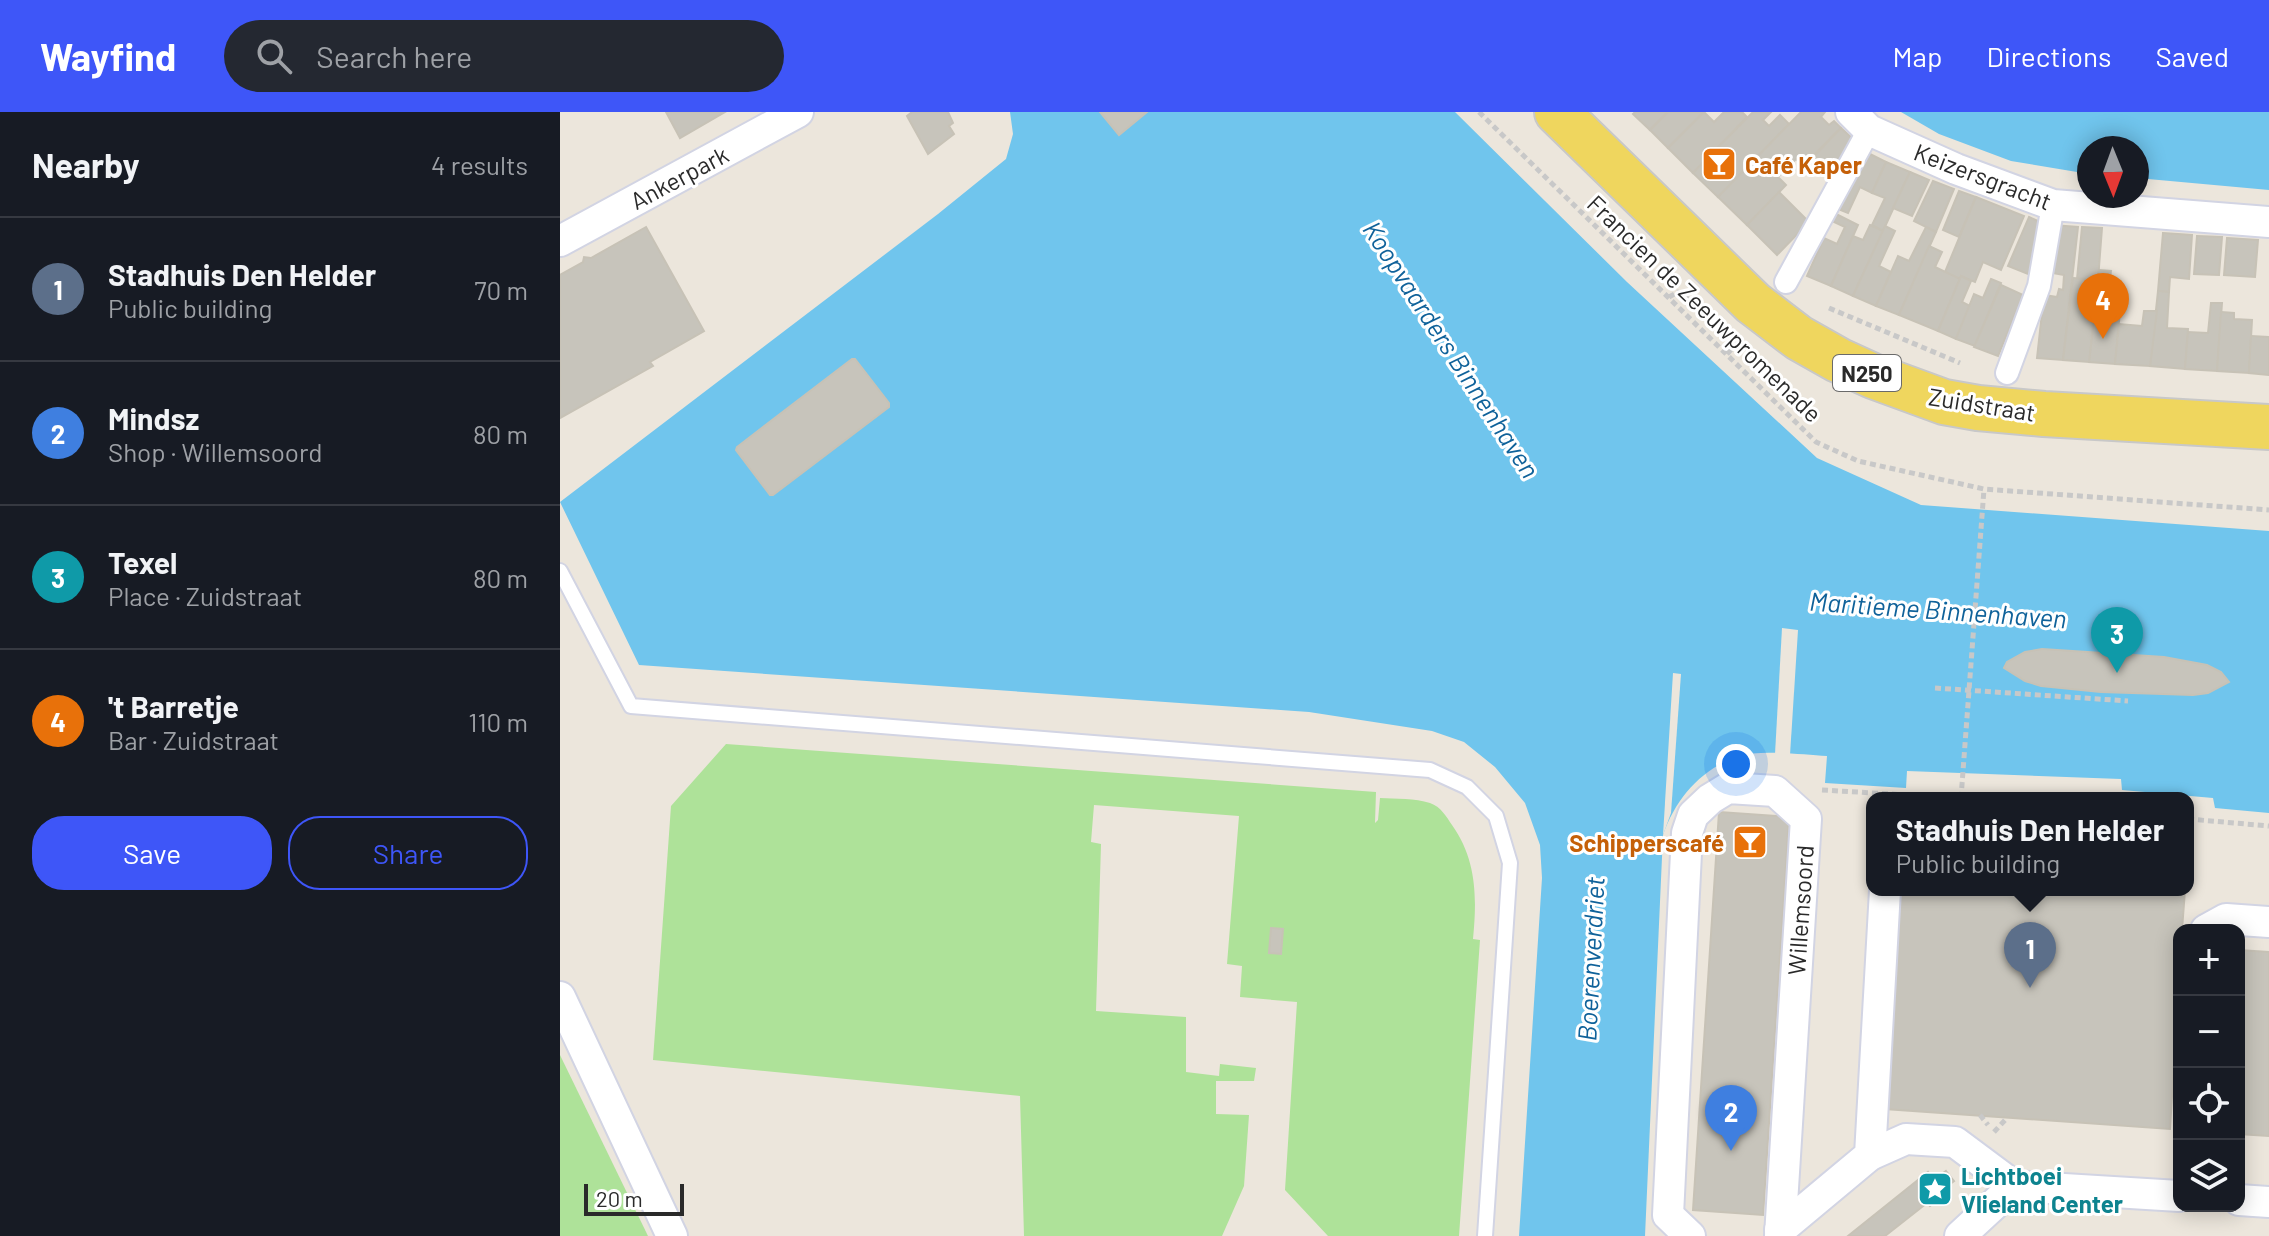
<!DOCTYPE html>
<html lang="en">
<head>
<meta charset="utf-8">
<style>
  :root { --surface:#171b24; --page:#242831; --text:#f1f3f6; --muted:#9ea1a6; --line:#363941; --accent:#3e56f8 }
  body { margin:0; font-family:Barlow,sans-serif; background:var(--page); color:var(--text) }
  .controls { position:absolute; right:24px; bottom:24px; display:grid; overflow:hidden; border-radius:16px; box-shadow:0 4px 20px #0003 }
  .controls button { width:72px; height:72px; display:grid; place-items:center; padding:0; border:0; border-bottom:2px solid var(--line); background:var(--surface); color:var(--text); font:40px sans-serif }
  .compass { position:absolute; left:1517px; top:24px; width:72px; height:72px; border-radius:50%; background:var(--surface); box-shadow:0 4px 20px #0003; rotate:179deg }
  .scale { position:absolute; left:24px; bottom:20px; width:100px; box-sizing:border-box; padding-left:8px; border:4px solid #2a2a2a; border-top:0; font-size:22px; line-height:28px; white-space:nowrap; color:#2a2a2a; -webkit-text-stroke:6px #fff; paint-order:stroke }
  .you { position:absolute; left:1176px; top:652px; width:28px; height:28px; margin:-20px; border:6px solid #fff; border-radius:50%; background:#1a73e8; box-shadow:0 0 0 12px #1a73e833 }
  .badge { display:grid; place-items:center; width:52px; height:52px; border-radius:50%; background:var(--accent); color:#fff; font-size:26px; font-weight:700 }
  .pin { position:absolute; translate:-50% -66px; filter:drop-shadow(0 2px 4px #0008) }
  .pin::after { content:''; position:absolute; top:42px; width:28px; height:24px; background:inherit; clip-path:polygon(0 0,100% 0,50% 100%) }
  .popup { position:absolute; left:1306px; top:680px; width:328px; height:104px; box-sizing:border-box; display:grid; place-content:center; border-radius:16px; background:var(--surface); filter:drop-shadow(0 2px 6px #0005); font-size:26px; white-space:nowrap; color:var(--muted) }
  .popup b { font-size:30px; color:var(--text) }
  .popup::after { content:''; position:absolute; left:50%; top:100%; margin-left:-16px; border:16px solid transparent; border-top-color:var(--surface) }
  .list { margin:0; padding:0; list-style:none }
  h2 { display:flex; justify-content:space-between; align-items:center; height:104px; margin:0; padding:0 32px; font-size:34px }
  h2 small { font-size:26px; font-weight:400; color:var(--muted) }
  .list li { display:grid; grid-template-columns:52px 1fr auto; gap:24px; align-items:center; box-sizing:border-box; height:144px; padding:0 32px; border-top:2px solid var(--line) }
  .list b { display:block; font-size:30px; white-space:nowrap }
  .list p { margin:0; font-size:26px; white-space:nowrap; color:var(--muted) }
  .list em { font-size:26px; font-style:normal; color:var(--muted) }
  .actions { display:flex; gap:16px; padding:24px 32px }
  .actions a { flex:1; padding:18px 0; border:2px solid var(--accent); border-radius:32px; text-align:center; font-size:28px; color:var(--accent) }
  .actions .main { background:var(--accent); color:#fff }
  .icon { flex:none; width:44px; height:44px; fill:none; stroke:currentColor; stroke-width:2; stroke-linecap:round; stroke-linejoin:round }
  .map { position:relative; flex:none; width:1709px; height:1124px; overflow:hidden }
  header { display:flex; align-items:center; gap:48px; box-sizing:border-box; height:112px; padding:0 40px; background:var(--accent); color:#fff }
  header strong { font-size:38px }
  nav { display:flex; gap:44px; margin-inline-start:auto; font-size:28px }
  .search { width:560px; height:72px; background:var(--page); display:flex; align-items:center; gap:20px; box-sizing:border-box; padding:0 28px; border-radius:44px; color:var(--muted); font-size:30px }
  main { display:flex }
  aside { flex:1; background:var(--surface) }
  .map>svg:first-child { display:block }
</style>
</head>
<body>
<header>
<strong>Wayfind</strong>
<div class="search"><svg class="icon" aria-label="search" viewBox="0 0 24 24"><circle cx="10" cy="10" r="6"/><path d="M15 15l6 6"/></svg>Search here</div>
<nav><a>Map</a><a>Directions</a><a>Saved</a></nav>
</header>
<main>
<aside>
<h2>Nearby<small>4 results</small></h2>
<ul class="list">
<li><span class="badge" style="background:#5c6f8a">1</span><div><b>Stadhuis Den Helder</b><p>Public building</p></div><em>70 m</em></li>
<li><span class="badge" style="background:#3f7fe0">2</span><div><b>Mindsz</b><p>Shop · Willemsoord</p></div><em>80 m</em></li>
<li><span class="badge" style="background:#0f9aa8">3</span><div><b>Texel</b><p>Place · Zuidstraat</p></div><em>80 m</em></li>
<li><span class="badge" style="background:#e8710a">4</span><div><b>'t Barretje</b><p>Bar · Zuidstraat</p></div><em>110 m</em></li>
</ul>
<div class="actions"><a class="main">Save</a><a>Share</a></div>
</aside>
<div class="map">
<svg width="1709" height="1124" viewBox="0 0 1709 1124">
  <rect width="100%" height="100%" fill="#ece6dc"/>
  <g fill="#aee299">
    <path d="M166,632L816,680L815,711L818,708L820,686C836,687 855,686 870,691C881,695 886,704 892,713C917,748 917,786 913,827L920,828L899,1124H768L725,1078L737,890L680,885L682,854L667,852L679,704L534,693L531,730L541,732L536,899L626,905V960L659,964L660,952L696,956L694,969H656V1002L689,1003L684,1074L662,1124H464L460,984L93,948L111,694Z"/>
    <polygon points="0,943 88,1124 0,1124"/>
  </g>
  <g fill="#70c5ed">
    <path d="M450,0H895L1067,170L1257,346L1361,393L1709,419V701L1655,696L1653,686L1562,678L1561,667L1347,659L1346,676L1265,671L1267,644C1242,643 1202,637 1179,644C1141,657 1116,686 1103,723L1085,1124H959L982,766L980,733L965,691L935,655L904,630L872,619L749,600L79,553L0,390L378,102L446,47L453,22Z"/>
    <polygon points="1341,0 1709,0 1709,78 1577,66 1577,36 1529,36 1529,62 1451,49 1379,22"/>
  </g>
  <g fill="#ece6dc">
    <polygon points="1222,516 1238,518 1230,643 1215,642"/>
    <polygon points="1113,561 1121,562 1111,701 1103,723"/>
  </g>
  <g fill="#c7c4bb" stroke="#c7c2b6" stroke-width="2">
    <polygon points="106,0 165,0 120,26"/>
    <polygon points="352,0 388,0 393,11 389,14 394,22 368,42 347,4"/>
    <polygon points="540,0 587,0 559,23"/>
    <polygon points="1075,0 1108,0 1090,18 1073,2"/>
    <polygon points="1108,0 1144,0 1108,36 1090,18"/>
    <polygon points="1144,0 1154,10 1164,0 1182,0 1187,5 1133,61 1108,36"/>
    <polygon points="1193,0 1211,0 1203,8 1209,14 1220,3 1229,12 1158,85 1133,61"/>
    <polygon points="1241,0 1265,0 1261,5 1269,13 1274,9 1281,16 1243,54 1236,47 1218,65 1226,73 1187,113 1158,85"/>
    <polygon points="1281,16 1294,28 1274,71 1262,60 1266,56 1254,44"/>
    <polygon points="1304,39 1326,50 1312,81 1300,75 1288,101 1278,97"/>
    <polygon points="1326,50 1350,60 1323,119 1312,113 1325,86 1312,81"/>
    <polygon points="1350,60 1369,68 1352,104 1333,96"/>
    <polygon points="1373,69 1394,77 1376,120 1354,109"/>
    <polygon points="1399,79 1416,85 1399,125 1383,118"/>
    <polygon points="1219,80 1249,110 1217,143 1187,113"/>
    <polygon points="1416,85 1464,104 1441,158 1423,150 1415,170 1401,164 1400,167 1385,160"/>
    <polygon points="1276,102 1298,113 1271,174 1247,164 1264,126 1277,132 1285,115 1272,109"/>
    <polygon points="1469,105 1487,113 1468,162 1448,154"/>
    <polygon points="1310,113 1323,119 1293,184 1271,174 1293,124 1303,128"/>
    <polygon points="1492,113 1518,115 1503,248 1477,246 1484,183 1497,185 1499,177 1503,178 1504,163 1487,160"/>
    <polygon points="1325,114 1335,119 1319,154 1331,160 1316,194 1293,184"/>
    <polygon points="86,115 144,219 90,250 93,254 0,306 0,163 23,150 24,145 31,146"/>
    <polygon points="1366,115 1376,120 1339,203 1316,194 1338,144 1349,149"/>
    <polygon points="1522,115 1542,116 1538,168 1517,167"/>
    <polygon points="1603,121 1632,123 1629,167 1610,165 1609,180 1598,179"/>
    <polygon points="1637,124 1662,125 1659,163 1634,162"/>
    <polygon points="1667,126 1698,128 1695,165 1664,163"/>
    <polygon points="1369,134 1382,140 1375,155 1400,167 1378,219 1339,203"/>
    <polygon points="1539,158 1551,159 1547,187 1561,188 1555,252 1529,250"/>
    <polygon points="1401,164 1411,169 1402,190 1410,194 1396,227 1378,219"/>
    <polygon points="1513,166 1538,168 1529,250 1503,248"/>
    <polygon points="1431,167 1441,171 1415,234 1396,227 1414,182 1423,186"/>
    <polygon points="1441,173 1463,183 1438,244 1414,235"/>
    <polygon points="1598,179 1609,180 1607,216 1628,217 1625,257 1590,254"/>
    <polygon points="1651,191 1662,191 1657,259 1625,257 1628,220 1648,221"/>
    <polygon points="1584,199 1597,199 1590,254 1555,252 1559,212 1582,214"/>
    <polygon points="1661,200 1674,201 1674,207 1692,208 1689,261 1657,259"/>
    <polygon points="1691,224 1709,225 1709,263 1689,261"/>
    <polygon points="292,247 295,247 329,291 329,295 213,383 210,383 176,338 177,335"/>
    <polygon points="1482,537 1604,545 1647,553 1661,560 1669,570 1648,581 1633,583 1541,580 1481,574 1465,569 1444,556 1447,550 1465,540"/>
    <polygon points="1159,700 1229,705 1203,1103 1133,1098"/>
    <polygon points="1339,778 1625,778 1622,818 1619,818 1619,872 1610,1017 1325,997"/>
    <polygon points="711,816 723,817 721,842 709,841"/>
    <polygon points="1679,838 1709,840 1709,1024 1679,1022"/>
    <polygon points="1386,1059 1394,1069 1381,1079 1384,1083 1370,1094 1367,1091 1325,1124 1288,1124 1368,1060 1374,1068"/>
  </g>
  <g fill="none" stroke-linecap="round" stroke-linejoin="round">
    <g stroke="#d2d4e3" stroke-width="18">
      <polyline id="service" points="0,459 71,594 870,658 907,675 936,704 950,751 925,1124"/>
    </g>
    <g stroke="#d2d4e3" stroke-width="26">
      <g id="pedestrian">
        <polyline points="1226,170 1309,18"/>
        <polyline points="1447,261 1479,174 1493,93"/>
      </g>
    </g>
    <g stroke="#d2d4e3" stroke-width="34">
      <g id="minor">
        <polyline points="1291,0 1309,18 1396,57 1493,93 1709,110"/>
        <polyline points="0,129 238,0"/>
        <polyline points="1646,818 1666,807 1709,810"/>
        <polyline points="0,885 112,1124"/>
        <polyline points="1310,1043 1346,1027 1395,1030 1454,1074"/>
        <polyline points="1679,1088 1709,1090"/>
        <polyline points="1220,1118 1310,1043 1325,778"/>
        <polyline points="1130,1124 1108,1103 1127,721 1133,703 1150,687 1168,676 1215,679 1246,707 1220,1124"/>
        <polyline points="1400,1124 1454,1074 1619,1084"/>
      </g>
    </g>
    <g stroke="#c8c8c8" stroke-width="48">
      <polyline id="primary" points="997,0 1193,191 1239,226 1278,248 1313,264 1384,290 1418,296 1484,302 1709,315"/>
    </g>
    <g stroke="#c8c8c8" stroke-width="5" stroke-dasharray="6 4" stroke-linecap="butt">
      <polyline points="919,0 1256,330 1298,349 1424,377 1709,398"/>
      <polyline points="1109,185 1118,180 1139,195"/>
      <polyline points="1269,196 1400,251"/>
      <polyline points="1167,242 1180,228"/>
      <polyline points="1375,576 1568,589"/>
      <polyline points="1262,678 1400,686"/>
      <polyline points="1401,686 1424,377"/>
      <polyline points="1628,707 1709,714"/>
      <polyline points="1420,1003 1428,1013"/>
      <polyline points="1434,1020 1447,1006"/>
    </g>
    <use href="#service" stroke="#fff" stroke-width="14"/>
    <use href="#pedestrian" stroke="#fff" stroke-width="22"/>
    <use href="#minor" stroke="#fff" stroke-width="30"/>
    <use href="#primary" stroke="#efd65e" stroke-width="44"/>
  </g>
  <defs>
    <g id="bar-square" transform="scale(1.8)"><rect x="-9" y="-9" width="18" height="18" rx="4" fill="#e8710a" stroke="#fff"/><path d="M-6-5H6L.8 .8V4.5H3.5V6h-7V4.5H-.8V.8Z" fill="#fff"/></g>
    <g id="sight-square" transform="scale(1.8)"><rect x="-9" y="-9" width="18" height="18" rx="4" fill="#0f9aa8" stroke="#fff"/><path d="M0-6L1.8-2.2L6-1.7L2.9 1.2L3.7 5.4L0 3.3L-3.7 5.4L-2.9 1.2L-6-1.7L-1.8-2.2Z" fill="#fff"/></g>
  </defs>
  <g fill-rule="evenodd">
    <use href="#bar-square" x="1159" y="52"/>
    <use href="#bar-square" x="1190" y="730"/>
    <use href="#sight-square" x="1375" y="1077"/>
  </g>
  <g text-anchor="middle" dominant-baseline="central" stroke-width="6" stroke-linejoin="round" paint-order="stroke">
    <rect fill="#fff" stroke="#6a6a6a" stroke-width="2" x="1273" y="243" width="68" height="36" rx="6"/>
    <g font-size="22" font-weight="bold" fill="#2a2a2a">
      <text x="1307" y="261">N250</text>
    </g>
    <g font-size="24" font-weight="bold" fill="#c56008" stroke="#fff" text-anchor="start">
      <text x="1185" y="52">Café Kaper</text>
      <text x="1164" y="730" text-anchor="end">Schipperscafé</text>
    </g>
    <g font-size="24" fill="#2a2a2a" stroke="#fff">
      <text transform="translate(1423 64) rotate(21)">Keizersgracht</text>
      <text transform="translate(119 65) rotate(-28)">Ankerpark</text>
      <text transform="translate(1145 196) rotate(44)">Francien de Zeeuwpromenade</text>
      <text transform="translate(1422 292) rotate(9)">Zuidstraat</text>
      <text transform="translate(1240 798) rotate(-86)">Willemsoord</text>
    </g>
    <g font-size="24" font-weight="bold" fill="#0d838f" stroke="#fff" text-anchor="start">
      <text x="1401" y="1063">Lichtboei<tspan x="1401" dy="28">Vlieland Center</tspan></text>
    </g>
    <g font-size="26" font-style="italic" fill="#0f629a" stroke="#fff">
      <text transform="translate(892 237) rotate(57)">Koopvaarders Binnenhaven</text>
      <text transform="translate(1378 497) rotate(4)">Maritieme Binnenhaven</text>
      <text transform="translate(1030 847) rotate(-87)">Boerenverdriet</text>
    </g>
  </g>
</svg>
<div class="controls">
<button>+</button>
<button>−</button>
<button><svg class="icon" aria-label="locate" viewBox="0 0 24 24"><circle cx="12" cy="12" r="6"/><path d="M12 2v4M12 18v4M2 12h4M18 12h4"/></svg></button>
<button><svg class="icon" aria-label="layers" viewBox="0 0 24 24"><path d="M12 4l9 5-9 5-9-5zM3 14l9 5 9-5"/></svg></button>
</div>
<svg class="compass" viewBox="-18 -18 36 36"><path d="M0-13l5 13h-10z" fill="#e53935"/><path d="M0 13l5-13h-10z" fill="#9ea1a6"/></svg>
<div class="scale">20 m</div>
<div class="you"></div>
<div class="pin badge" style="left:1470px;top:876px;background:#5c6f8a">1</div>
<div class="popup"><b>Stadhuis Den Helder</b>Public building</div>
<div class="pin badge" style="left:1171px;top:1039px;background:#3f7fe0">2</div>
<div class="pin badge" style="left:1557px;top:561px;background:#0f9aa8">3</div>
<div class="pin badge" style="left:1543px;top:227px;background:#e8710a">4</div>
</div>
</main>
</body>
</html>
